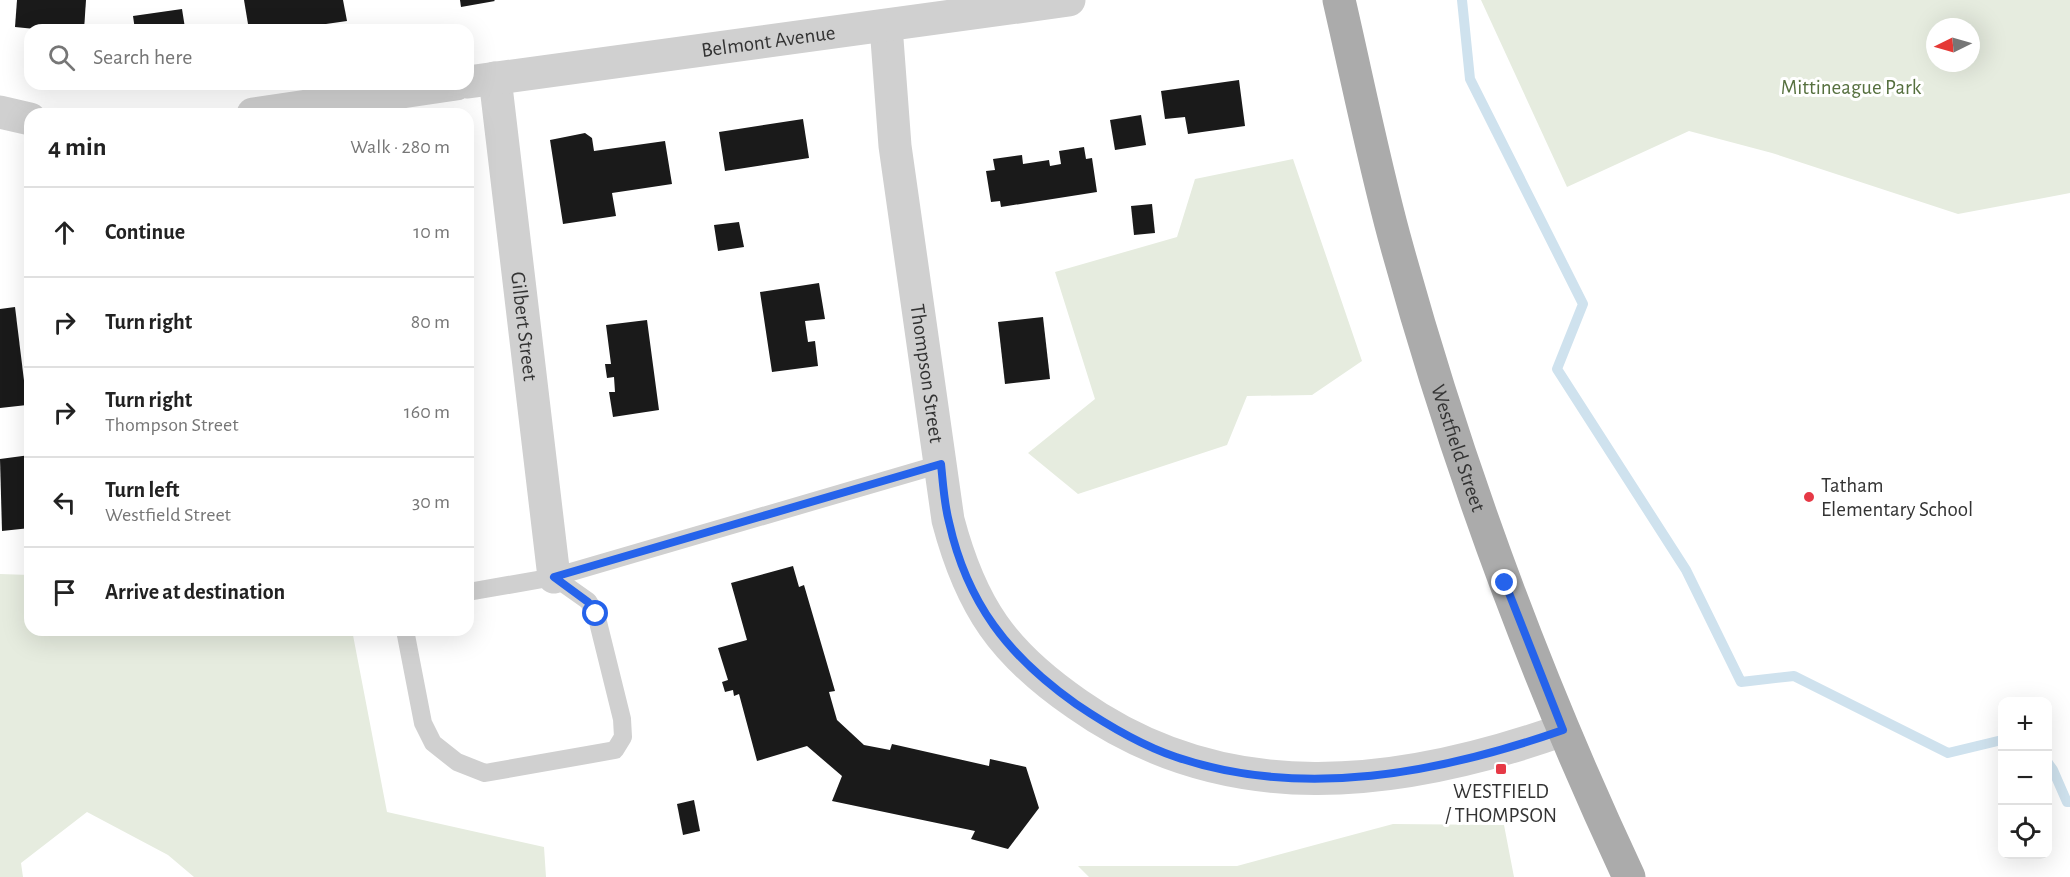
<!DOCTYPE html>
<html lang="en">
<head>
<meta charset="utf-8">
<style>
  :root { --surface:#fff; --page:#f2f2f2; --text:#222; --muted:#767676; --line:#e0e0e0 }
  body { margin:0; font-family:"Alegreya Sans",sans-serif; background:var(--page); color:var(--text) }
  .controls { position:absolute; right:18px; bottom:18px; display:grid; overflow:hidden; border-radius:12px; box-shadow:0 6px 24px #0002 }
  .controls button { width:54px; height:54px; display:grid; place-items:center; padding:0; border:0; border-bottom:2px solid var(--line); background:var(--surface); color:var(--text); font:30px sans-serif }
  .compass { position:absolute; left:1926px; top:18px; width:54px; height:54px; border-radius:50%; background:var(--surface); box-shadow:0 6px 24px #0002; rotate:265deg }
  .stop { position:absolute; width:18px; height:18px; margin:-14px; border:4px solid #2563eb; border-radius:50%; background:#fff }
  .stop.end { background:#2563eb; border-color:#fff; box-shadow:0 2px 6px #0008 }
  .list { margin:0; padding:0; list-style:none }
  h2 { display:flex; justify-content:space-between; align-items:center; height:78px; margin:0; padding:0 24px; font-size:26px }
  h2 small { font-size:20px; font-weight:400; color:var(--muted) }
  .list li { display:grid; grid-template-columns:39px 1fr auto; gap:18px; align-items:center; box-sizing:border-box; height:90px; padding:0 24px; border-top:2px solid var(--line) }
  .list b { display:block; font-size:22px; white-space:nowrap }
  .list p { margin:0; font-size:20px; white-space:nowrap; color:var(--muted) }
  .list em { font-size:20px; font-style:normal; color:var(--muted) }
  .icon { flex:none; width:33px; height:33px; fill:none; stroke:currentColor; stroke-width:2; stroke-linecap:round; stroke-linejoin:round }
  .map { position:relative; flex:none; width:2070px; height:877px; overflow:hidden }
  .search { position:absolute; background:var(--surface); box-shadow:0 6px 24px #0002; left:24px; top:24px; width:450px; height:66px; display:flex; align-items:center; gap:15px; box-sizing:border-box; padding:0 21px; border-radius:18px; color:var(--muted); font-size:22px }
  .panel { position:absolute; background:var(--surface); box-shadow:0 6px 24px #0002; left:24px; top:108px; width:450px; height:528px; border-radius:18px }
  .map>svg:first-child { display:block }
</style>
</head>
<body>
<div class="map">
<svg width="2070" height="877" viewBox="0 0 2070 877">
  <rect width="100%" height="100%" fill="#fff"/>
  <g fill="#e6ecdf" fill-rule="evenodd">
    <path d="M1481,0H2070V193L1958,214L1772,153L1689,131L1567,187ZM1935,27H1971V63H1935Z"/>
    <polygon points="1293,159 1362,361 1312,395 1247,396 1227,445 1078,494 1028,453 1095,399 1055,272 1177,237 1195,179"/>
    <polygon points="0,574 30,575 30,630 352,630 387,812 544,847 546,877 194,877 168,855 87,812 21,863 23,877 0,877"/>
    <polygon points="1393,824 1504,825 1514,877 1089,877 1078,866 1237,866"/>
  </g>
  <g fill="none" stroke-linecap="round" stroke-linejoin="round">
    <g stroke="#cfe2ee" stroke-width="10">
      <polyline points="1462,0 1470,79 1583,304 1557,369 1686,570 1741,682 1794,676 1948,753 2002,740"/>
      <polyline points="2048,763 2053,770 2067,802 2070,802"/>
    </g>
  </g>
  <g fill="#1a1a1a">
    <polygon points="17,0 86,0 84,30 45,30 15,27"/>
    <polygon points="244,0 343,0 347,21 284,30 249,30"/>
    <polygon points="460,0 494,0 495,1 461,7"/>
    <polygon points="182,9 185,28 197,26 198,30 135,30 133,16"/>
    <polygon points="1239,80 1245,126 1188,134 1185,117 1165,119 1161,91"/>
    <polygon points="1141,115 1146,145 1115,150 1110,120"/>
    <polygon points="803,119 809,158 725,171 719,132"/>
    <polygon points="585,133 592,138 594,151 665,141 672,184 612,193 616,216 563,224 550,140"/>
    <polygon points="1084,147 1086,159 1092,158 1097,192 1001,207 1000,201 991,202 986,171 995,170 993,159 1022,155 1023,164 1049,160 1050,166 1061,164 1059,151"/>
    <polygon points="1152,204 1155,233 1134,235 1131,206"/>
    <polygon points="739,222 744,247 718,251 714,225"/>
    <polygon points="819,283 825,319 805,321 808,342 815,341 818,366 772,372 760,292"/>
    <polygon points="15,307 27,405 0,408 0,309"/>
    <polygon points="1043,317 1050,379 1005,384 998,322"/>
    <polygon points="647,320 659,410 613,417 609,392 615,392 614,377 607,378 605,364 611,364 606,325"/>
    <polygon points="30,455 30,528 2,531 0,459"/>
    <polygon points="793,566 799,587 804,585 835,691 829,692 837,720 864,745 890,750 892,744 989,766 990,759 1026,767 1039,808 1008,849 971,839 975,831 832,801 842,776 807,746 757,761 739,694 734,696 733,690 725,692 722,682 728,680 718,648 747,640 731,583"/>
    <polygon points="694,800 700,831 683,835 677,804"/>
  </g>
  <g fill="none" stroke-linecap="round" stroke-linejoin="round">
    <g stroke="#d0d0d0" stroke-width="18">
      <polyline points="468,592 554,577 941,464"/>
      <polyline points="405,630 423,723 433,743 457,762 485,773 615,750 623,737 622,719 596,614 588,601 554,577"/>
    </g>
    <g stroke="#d0d0d0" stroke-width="33">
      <path id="s1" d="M886,26L895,146L948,520C971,607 1003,653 1077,704C1227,810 1399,788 1563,730"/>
      <path id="s2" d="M495,78L554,577"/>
      <path id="s3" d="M468,82L1069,0"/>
      <polyline points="0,112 30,119"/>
      <polyline points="253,114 456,84"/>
    </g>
    <path stroke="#ababab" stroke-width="33" id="s4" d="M1339,0C1357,78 1373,158 1394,236C1454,456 1532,670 1629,877"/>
  </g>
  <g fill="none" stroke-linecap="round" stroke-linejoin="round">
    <path stroke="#2563eb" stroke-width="8" d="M596,614L588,602L554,577L941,464C943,483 944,503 949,522C967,603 1008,656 1076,704C1107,725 1140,745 1176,757C1303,800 1440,773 1563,730L1505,583"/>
  </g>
  <g fill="#e63946" stroke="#fff" stroke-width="2">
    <circle cx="1809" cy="497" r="6"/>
    <rect x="1495" y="763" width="12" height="12" rx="3"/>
  </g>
  <g text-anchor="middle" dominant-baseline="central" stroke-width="6" stroke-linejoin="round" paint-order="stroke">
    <g font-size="21" fill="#333" stroke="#fff">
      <text stroke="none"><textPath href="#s3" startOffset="303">Belmont Avenue</textPath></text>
      <text stroke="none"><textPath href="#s2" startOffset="250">Gilbert Street</textPath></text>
      <text stroke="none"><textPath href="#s1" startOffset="350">Thompson Street</textPath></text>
      <text stroke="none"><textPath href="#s4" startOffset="464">Westfield Street</textPath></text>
    </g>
    <g font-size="21" fill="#56703f" stroke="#fff">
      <text x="1851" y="87">Mittineague Park</text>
    </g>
    <g font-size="21" fill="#333" stroke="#fff" text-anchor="start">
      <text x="1821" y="485">Tatham<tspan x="1821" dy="24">Elementary School</tspan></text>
      <text x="1501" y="791" text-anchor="middle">WESTFIELD<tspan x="1501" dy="24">/ THOMPSON</tspan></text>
    </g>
  </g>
</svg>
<div class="controls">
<button>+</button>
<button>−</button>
<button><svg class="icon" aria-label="locate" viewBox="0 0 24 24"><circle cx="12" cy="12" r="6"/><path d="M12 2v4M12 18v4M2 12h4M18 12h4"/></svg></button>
</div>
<svg class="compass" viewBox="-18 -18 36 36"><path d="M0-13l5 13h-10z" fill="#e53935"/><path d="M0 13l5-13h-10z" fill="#767676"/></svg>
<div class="stop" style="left:596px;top:614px"></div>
<div class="stop end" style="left:1505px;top:583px"></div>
<div class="search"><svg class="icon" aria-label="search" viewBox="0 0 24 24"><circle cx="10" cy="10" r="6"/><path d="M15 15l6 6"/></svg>Search here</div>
<section class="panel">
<h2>4 min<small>Walk · 280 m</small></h2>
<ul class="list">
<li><svg class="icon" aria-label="ahead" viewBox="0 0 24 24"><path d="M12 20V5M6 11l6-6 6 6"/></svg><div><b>Continue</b></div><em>10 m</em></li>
<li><svg class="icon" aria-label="right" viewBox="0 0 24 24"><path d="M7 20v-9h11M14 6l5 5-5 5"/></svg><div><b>Turn right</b></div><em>80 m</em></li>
<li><svg class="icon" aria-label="right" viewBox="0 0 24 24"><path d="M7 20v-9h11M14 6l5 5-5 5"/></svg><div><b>Turn right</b><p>Thompson Street</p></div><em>160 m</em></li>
<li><svg class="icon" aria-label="left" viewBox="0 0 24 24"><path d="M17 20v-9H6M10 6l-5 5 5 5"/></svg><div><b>Turn left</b><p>Westfield Street</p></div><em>30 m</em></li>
<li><svg class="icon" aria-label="arrive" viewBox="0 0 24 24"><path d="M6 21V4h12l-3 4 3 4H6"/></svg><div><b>Arrive at destination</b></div></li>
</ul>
</section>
</div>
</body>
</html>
